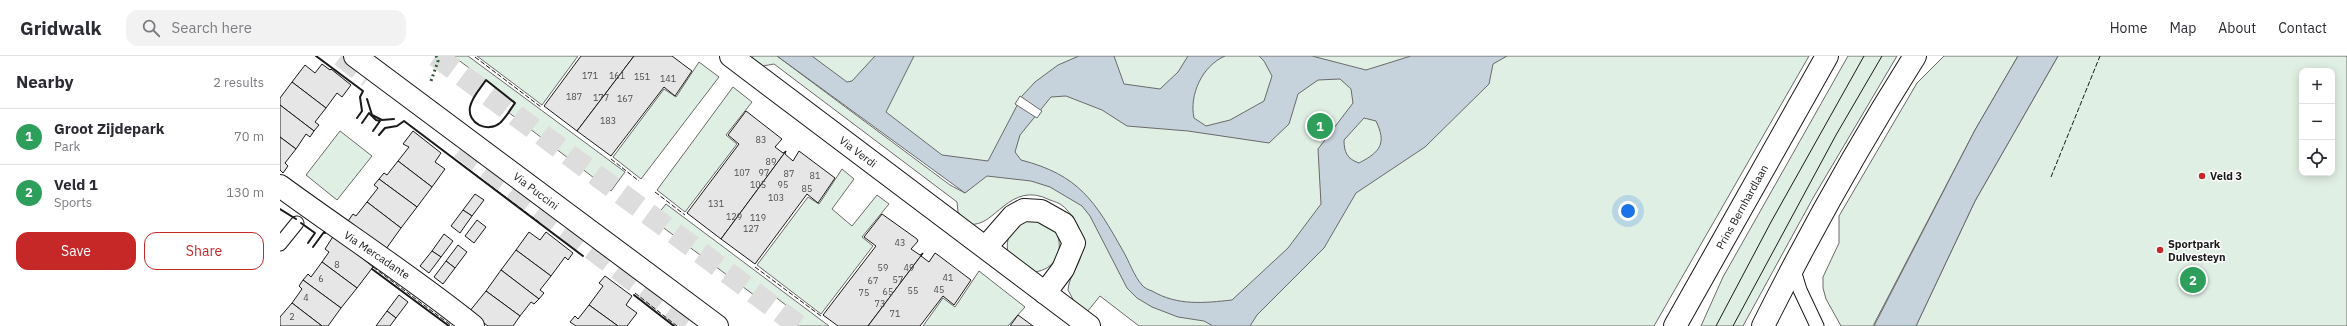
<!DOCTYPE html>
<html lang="en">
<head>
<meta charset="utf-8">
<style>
  :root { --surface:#fff; --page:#f2f2f3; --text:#2b2b33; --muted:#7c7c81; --line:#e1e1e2; --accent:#c62828 }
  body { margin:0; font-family:"IBM Plex Sans",sans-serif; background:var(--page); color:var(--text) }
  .controls { position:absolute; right:12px; top:12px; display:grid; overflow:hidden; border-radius:8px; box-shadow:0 2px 10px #0003 }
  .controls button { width:36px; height:36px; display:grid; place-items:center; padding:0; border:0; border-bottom:1px solid var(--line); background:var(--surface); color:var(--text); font:20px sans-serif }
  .you { position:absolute; left:1348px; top:155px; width:14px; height:14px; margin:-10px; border:3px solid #fff; border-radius:50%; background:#1a73e8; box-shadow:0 0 0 6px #1a73e833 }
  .badge { display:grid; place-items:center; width:26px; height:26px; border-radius:50%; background:var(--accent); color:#fff; font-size:13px; font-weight:700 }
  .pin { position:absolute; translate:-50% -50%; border:2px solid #fff; box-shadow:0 1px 4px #0006 }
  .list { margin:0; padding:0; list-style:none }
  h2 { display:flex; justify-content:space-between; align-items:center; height:52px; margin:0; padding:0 16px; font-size:17px }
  h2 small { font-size:13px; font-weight:400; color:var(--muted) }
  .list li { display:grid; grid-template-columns:26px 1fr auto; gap:12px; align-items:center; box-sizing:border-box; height:56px; padding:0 16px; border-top:1px solid var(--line) }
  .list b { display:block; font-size:15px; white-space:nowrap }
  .list p { margin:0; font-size:13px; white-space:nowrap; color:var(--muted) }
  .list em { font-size:13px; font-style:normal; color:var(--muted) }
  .actions { display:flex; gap:8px; padding:12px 16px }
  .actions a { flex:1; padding:9px 0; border:1px solid var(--accent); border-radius:12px; text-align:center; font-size:14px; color:var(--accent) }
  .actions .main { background:var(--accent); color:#fff }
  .icon { flex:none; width:22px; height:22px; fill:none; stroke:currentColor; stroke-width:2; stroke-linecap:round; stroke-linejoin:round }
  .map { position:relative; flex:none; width:2067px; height:270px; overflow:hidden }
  header { display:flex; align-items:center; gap:24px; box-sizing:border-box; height:56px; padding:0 20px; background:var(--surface); border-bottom:1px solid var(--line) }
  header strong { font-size:19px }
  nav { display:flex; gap:22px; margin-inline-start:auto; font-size:14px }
  .search { width:280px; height:36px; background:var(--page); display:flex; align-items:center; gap:10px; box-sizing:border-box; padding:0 14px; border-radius:12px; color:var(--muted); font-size:15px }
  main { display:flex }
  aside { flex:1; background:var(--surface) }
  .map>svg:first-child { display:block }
</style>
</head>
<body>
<header>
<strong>Gridwalk</strong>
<div class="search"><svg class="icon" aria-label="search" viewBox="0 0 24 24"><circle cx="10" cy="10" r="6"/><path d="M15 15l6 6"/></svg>Search here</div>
<nav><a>Home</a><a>Map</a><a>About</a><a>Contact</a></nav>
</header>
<main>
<aside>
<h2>Nearby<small>2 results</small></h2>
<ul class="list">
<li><span class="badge" style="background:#2e9e5b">1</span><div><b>Groot Zijdepark</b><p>Park</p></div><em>70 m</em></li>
<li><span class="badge" style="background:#2e9e5b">2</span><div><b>Veld 1</b><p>Sports</p></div><em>130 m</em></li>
</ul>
<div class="actions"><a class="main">Save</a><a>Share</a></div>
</aside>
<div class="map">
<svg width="2067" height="270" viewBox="0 0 2067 270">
  <rect width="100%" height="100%" fill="#fff"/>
  <g fill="#e0efe3" stroke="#6a6a6a" fill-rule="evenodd">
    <polygon points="173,0 188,0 345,116 331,135 228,56 235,46"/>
    <polygon points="197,0 298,0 262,49"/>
    <path d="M473,0H497L670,129L685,137L690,132L513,0H1529L1374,270H859L820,240L807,256L795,247L788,234C789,217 803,209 802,188C802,175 795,162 786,153C782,148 776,146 770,144C729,123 715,173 689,168L678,156L677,146L494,8L483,10L472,2Z"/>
    <polygon points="1568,0 1617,0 1533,142 1463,270 1421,270 1443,221"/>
    <polygon points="1664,0 1738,0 1695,74 1593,270 1561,270 1546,243 1543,232 1543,221 1559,187 1559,160 1637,27"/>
    <path d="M1778,0H2067V270H1636L1695,145ZM2022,15H2052V117H2022Z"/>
    <polygon points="419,6 439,21 361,123 333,101 384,33 396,41"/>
    <polygon points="453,31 472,46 446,79 457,88 405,156 377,134"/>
    <polygon points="60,75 92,100 57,144 26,119"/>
    <polygon points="562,113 574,123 552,153 572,170 597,139 609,148 582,181 593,190 541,258 477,209 528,141 539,148"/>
    <polygon points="386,148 549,270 516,270 509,265 515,256 485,233 478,242 373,164"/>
    <path d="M754,162L776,176C785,194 775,214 754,216L728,197C724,176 737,169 754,162Z"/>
    <polygon points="699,215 745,251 728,270 643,270 663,242 675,251"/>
  </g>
  <g fill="#c6d2dc" stroke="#6a6a6a" fill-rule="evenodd">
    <path d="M497,0H532L567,26L572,25L595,0H634L606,56L662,99L708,105L742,40L755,26L778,9L799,0H834L844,28L880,33L898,16L908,0H945C922,10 909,39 914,62L926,70L950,64L984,45L992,20L984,5L979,0H1032L1086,14L1131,0H1227L1213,8L1209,28L1145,91L1076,137L1044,192L977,259L970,270H933L924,265L898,261L872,251L857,242L847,232L810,160L802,150L770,131L751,125L707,120L685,137ZM1060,23L1071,33L1073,47L1038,93L1041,148L1008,192L952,244C924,247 898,250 872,235C869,234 864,232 862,229C854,220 849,205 843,195C815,145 799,119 741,104L735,96L740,79L771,41L786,40L822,54L847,70L908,75L989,87L1009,68L1018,38L1038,24ZM1084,62L1096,65C1107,88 1100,96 1079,107C1067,103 1064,96 1064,84Z"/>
    <polygon points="1738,0 1778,0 1695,145 1636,270 1594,270 1695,74"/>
  </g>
  <polygon fill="#fff" stroke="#6a6a6a" points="740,40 762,55 757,62 735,48"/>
  <g fill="#e6e6e6" stroke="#1a1a1a">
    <polygon points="301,0 354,0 297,75 264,50"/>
    <polygon points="354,0 392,0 412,15 395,40 384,31 331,100 297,75"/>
    <polygon points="42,8 50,14 51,13 71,29 62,41 57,37 46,52 12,26 25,9 35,17"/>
    <polygon points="12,26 46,52 35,66 39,69 34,75 0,49 0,42"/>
    <polygon points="0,49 34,75 30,81 26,78 16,93 0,81"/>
    <polygon points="466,55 502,83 495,91 503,97 506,95 441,183 407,157 459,88 448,79"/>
    <polygon points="133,75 161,97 155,106 165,113 152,131 118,105 129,91 123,88"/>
    <polygon points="0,81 16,93 5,107 8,110 3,117 0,114"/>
    <polygon points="506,95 505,98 513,105 519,95 555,122 538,147 527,138 475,208 441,183"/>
    <polygon points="118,105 152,131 137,151 99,123 104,117 107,119"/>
    <polygon points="99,123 137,151 121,172 87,146 98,132 94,129"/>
    <polygon points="195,138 204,144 192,160 183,154"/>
    <polygon points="87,146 121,172 106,193 68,165 73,158 76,160"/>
    <polygon points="183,154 192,160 180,177 171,170"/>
    <polygon points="602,158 637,183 638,185 631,193 640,199 643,197 588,270 558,270 543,259 596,190 584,181"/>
    <polygon points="197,164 206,171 194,187 185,180"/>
    <polygon points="249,176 260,184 266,176 293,197 288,204 285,201 271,220 236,194"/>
    <polygon points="164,178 173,185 161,201 152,195"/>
    <polygon points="54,179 93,211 77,232 42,206 49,196 45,193"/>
    <polygon points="178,189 187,196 175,212 166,205"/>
    <polygon points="236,194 271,220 260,234 264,237 259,243 221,214"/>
    <polygon points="152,195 161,201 149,217 140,210"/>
    <polygon points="643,197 641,200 649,206 655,197 658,199 691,224 674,249 663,240 640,270 588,270"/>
    <polygon points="166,205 175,212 163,228 154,221"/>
    <polygon points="42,206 77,232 61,252 23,224 28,218 31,221"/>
    <polygon points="221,214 259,243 254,248 251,246 240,260 206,235"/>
    <polygon points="325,220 352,240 346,249 357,257 347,270 338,270 309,249 323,230 319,227"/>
    <polygon points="23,224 61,252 48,270 42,270 12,247 22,233 19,230"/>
    <polygon points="206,235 240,260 233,270 208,270 189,256"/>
    <polygon points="119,239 128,246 116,262 107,255"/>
    <polygon points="12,247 42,270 0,270 0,261"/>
    <polygon points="309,249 338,270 296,270 290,266 295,260 298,263"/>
    <polygon points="107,255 116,262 110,270 96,270"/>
    <polygon points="738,259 753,270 730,270"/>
  </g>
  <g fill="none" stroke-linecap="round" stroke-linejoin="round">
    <g stroke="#ddd" stroke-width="22" stroke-dasharray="22 11" stroke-linecap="butt">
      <polyline points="61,0 89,21"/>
      <polyline points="156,0 519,270"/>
      <polyline points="181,92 412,270"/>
    </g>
    <g stroke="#1a1a1a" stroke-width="15">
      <g id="lane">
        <polyline points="0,188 17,167"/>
        <polyline points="1513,211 1520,234 1537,270"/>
      </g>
    </g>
    <g stroke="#1a1a1a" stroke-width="24">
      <g id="street">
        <polyline points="75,0 437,270"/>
        <polyline points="451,0 809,270"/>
        <path d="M0,130C64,177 131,220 193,270"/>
        <polyline points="706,191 733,160 744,154 761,155 784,168 794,187 783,213 765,237"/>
      </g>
    </g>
    <g stroke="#1a1a1a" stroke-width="24">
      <g id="secondary">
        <polyline points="1395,270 1547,0"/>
        <path d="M1483,270C1529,178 1580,87 1635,0"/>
      </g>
    </g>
    <use href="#lane" stroke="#fff" stroke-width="13"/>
    <use href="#street" stroke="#fff" stroke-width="22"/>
    <use href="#secondary" stroke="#fff" stroke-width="22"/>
    <g stroke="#1a1a1a" stroke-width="1">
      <polyline points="1436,270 1491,166 1584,0"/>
      <polyline points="1453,270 1556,79 1602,0"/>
    </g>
    <polyline stroke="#2b5a34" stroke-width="3" stroke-dasharray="2 3" stroke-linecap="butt" points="151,25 158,5 156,0"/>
    <g stroke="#1a1a1a" stroke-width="1" stroke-dasharray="5 2" stroke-linecap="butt">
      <polyline points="195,1 261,51"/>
      <polyline points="172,101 259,166"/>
      <polyline points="331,103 359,125"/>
      <polyline points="1771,121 1820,0"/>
      <polyline points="375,136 405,159"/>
      <polyline points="93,211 172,270"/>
      <polyline points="475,211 541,260"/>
      <polyline points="355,237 397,270"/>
    </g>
    <g stroke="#1a1a1a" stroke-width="2">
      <polyline points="36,0 83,35 80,41 82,55 77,62"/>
      <path d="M206,24L235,47C231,53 226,61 220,67C208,77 187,68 190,51C192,41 200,33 206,24Z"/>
      <polyline points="87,43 92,59 102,64 114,63"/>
      <polyline points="82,67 89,57 96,64 100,65 93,75"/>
      <polyline points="99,79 105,72 117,70 124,65 303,200"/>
      <polyline points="0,153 16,163"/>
      <polyline points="21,167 35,177 28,187"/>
      <polyline points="33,191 44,176 45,177"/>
      <polyline points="92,213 169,270"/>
      <polyline points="354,239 394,270"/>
    </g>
  </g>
  <g fill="#c62828" stroke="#fff" stroke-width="1.5">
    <circle cx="1922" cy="120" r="4"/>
    <circle cx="1880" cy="194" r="4"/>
  </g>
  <g text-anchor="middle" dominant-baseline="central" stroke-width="3" stroke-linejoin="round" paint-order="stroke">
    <g font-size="9" fill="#4d4d4d">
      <text x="310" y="19">171</text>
      <text x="337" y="19">161</text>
      <text x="362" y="20">151</text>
      <text x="388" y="22">141</text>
      <text x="294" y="40">187</text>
      <text x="321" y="41">177</text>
      <text x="345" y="42">167</text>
      <text x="328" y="64">183</text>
      <text x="481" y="83">83</text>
      <text x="491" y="105">89</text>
      <text x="462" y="116">107</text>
      <text x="484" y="116">97</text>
      <text x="509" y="117">87</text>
      <text x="535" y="119">81</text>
      <text x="478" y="128">105</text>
      <text x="503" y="128">95</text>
      <text x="527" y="132">85</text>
      <text x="496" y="141">103</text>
      <text x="436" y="147">131</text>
      <text x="454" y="160">129</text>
      <text x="478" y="161">119</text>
      <text x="471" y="172">127</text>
      <text x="620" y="186">43</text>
      <text x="57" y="208">8</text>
      <text x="603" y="211">59</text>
      <text x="629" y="211">49</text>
      <text x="668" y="221">41</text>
      <text x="41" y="222">6</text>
      <text x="618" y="223">57</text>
      <text x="593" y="224">67</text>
      <text x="659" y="233">45</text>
      <text x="633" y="234">55</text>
      <text x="608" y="235">65</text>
      <text x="584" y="236">75</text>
      <text x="26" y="241">4</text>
      <text x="600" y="247">73</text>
      <text x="615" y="257">71</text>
      <text x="12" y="260">2</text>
    </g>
    <g font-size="11" fill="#1a1a1a" stroke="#fff">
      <text transform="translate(578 96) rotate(37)">Via Verdi</text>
      <text transform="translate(256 135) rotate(37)">Via Puccini</text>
      <text transform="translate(1462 151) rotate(-61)">Prins Bernhardlaan</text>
      <text transform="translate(97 199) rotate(34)">Via Mercadante</text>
    </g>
    <g font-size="11" font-weight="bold" fill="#1a1a1a" stroke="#fff" text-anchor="start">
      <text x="1930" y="120">Veld 3</text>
      <text x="1888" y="188">Sportpark<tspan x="1888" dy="13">Duivesteyn</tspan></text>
    </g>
  </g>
</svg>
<div class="controls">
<button>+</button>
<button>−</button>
<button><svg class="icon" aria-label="locate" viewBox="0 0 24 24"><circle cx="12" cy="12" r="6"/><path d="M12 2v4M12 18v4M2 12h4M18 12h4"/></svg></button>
</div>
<div class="you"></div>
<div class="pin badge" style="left:1040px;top:70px;background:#2e9e5b">1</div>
<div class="pin badge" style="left:1913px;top:224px;background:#2e9e5b">2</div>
</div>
</main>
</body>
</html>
